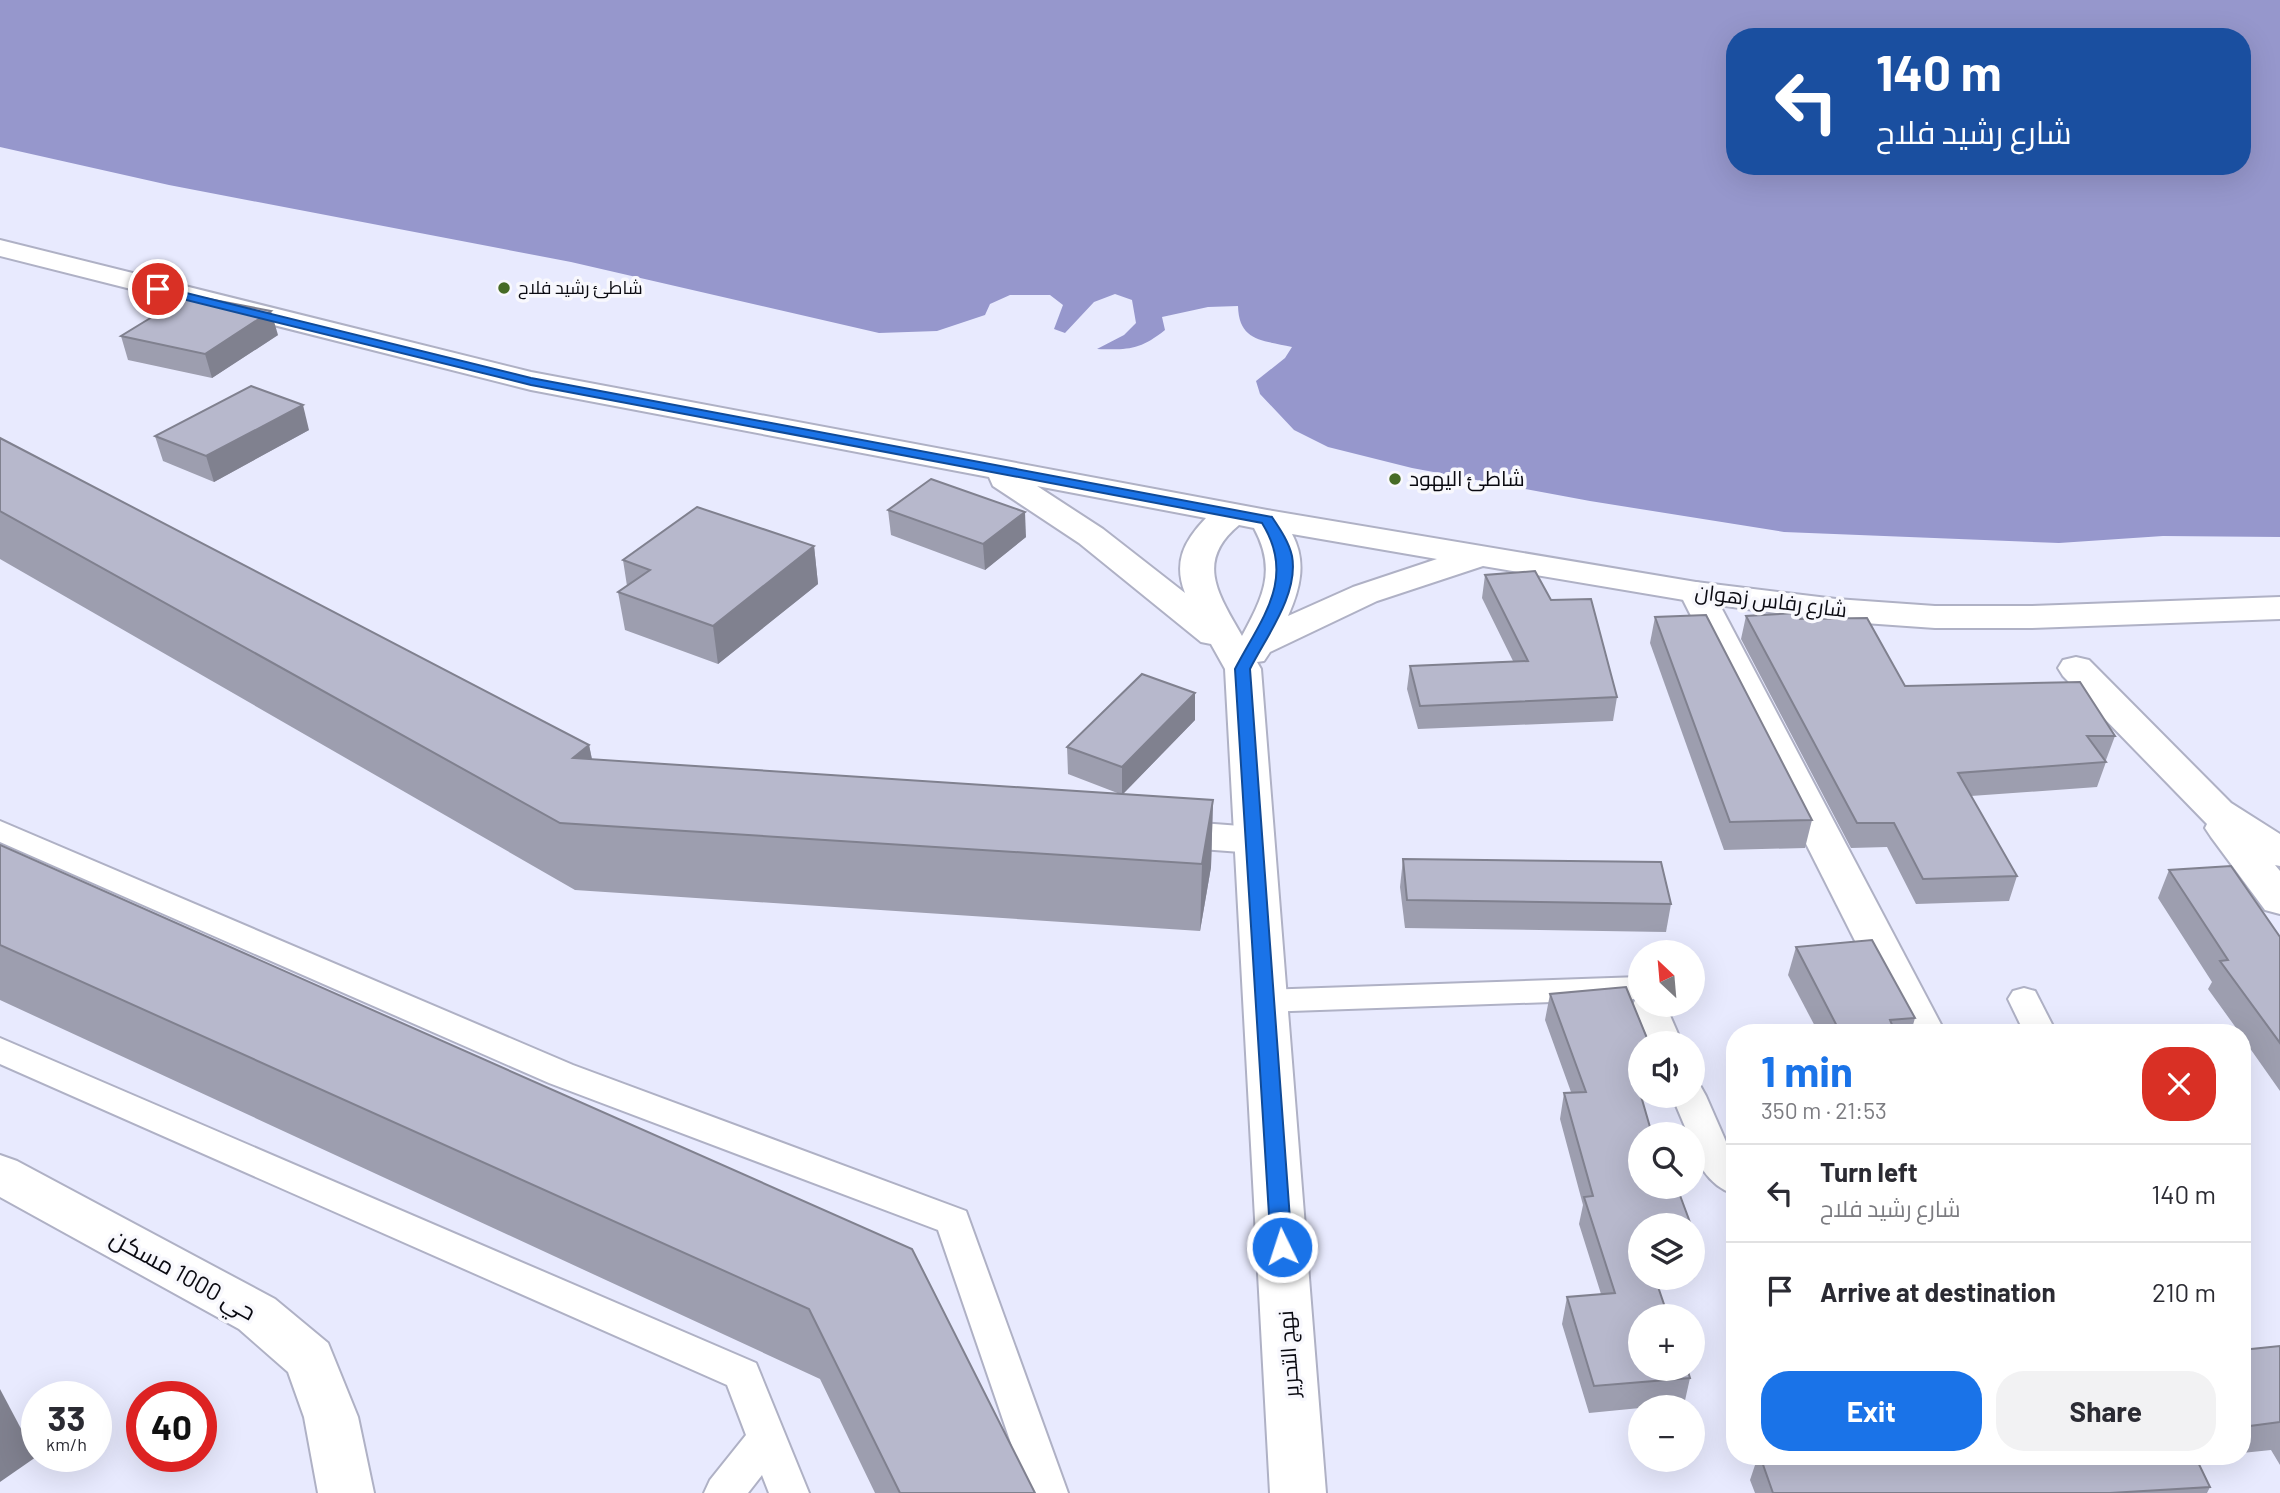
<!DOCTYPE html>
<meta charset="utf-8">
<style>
:root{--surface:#fff;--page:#f2f2f3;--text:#2b2b33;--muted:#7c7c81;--line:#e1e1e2;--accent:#1a73e8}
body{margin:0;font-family:Barlow,Cairo,sans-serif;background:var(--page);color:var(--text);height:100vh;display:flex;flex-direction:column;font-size:26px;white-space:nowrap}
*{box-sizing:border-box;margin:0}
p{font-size:23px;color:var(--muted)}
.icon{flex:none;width:38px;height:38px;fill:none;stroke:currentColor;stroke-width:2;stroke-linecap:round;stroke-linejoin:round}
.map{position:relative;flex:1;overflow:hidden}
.side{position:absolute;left:1726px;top:1024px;width:525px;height:441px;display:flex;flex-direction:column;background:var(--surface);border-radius:28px;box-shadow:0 7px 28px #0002}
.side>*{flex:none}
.guide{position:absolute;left:1726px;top:28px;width:525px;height:147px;border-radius:28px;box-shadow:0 7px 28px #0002;background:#1a4fa0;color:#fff;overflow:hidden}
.needle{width:46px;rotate:334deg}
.controls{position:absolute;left:1628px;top:940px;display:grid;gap:14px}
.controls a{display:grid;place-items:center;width:77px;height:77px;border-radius:50%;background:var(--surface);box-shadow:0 7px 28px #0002;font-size:35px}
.speed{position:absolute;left:21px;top:1381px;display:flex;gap:14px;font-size:35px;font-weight:700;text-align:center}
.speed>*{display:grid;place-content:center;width:91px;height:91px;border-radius:50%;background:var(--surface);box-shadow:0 7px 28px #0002;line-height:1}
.speed small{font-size:18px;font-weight:400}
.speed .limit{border:10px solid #d22;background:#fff;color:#111}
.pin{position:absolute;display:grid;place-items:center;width:60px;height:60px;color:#fff;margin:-30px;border:4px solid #fff;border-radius:50%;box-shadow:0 2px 7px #0007}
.me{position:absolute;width:77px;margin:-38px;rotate:356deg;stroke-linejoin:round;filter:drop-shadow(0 0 5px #0008)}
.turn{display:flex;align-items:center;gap:24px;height:147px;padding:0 35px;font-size:32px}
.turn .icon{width:91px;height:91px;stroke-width:2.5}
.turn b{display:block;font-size:49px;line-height:60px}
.round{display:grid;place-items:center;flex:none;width:74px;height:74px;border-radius:28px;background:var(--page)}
.headline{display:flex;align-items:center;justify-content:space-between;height:119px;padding:0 35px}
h1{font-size:42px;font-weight:700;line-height:52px;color:var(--accent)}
.action{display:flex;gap:14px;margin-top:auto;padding:14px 35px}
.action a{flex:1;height:80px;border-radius:28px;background:var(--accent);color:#fff;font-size:28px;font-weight:700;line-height:80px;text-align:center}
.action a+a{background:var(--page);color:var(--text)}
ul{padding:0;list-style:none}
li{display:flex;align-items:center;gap:21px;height:98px;padding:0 35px;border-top:2px solid var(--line)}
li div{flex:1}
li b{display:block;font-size:26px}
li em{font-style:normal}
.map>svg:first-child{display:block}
.water{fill:#9697cc;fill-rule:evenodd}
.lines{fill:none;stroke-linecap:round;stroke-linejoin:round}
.service-casing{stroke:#afb1c5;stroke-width:4}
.minor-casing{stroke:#afb1c5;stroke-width:4}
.tertiary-casing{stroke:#afb1c5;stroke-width:4}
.service{fill:#fff;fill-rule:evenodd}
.minor{fill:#fff;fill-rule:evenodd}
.tertiary{fill:#fff;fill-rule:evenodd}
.wall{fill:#9d9eaf}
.shaded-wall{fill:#80818f}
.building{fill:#b7b8cc;stroke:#80818f;stroke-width:2}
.route{fill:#1a73e8;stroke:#114b97;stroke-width:2}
.poi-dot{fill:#466b25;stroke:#f8f8fd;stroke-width:2.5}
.labels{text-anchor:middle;stroke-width:7;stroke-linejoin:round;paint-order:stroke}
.far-poi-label{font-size:18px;fill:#0a0a11;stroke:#f8f8fd;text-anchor:start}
.poi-label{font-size:21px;fill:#0a0a11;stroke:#f8f8fd;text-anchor:start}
.street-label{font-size:21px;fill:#0a0a11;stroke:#f8f8fd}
.near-street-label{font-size:24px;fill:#0a0a11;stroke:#f8f8fd}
</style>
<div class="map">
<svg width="2280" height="1493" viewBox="0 0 2280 1493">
<rect width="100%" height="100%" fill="#e8eafe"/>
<!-- water -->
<path class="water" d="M 0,0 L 2280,0 L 2280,537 L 2163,536 L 2059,543 L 1784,532 L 1590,501 L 1412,468 L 1328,447 L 1294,430 L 1260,394 L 1256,381 L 1285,358 L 1292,347 C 1263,340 1239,342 1238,306 L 1208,307 L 1162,317 L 1165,330 C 1140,350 1128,350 1097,349 L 1124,335 L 1136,323 L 1132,300 L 1115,294 L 1094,302 L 1065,333 L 1054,329 L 1063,305 L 1050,295 L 1010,295 L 990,304 L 985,315 L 937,331 L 879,333 L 571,262 L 169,185 L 0,147 ZM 1734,37 L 2242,37 L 2242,166 L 1734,166 Z"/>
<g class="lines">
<defs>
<g id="service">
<path d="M 0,821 L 573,1065 L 966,1211 L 1068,1493 L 1028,1493 L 938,1230 L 549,1083 L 0,842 Z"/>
<path d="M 1640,977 L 1640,1004 L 1665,1004 L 1682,1043 L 1650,1043 L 1633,1004 L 1636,999 L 1265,1012 L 1254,1009 L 1249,1001 L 1254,993 L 1265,990 Z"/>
<path d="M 2024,988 L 2035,991 L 2056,1032 L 2024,1032 L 2008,999 L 2013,991 Z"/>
<path d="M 0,1038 L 756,1363 L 809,1493 L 769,1493 L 762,1475 L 748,1493 L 704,1493 L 710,1480 L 746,1435 L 727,1385 L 0,1064 Z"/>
<path d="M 1692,1084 L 1701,1087 L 1706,1096 L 1734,1160 L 1734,1194 C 1709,1186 1692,1160 1692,1134 L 1688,1134 L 1672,1096 L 1692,1096 Z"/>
</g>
<g id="minor">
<path d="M 1696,582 L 1708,585 L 1713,592 L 1945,1032 L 1901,1032 L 1679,592 L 1684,585 Z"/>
<path d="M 2076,657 L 2089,660 L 2231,803 L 2280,834 L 2280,866 L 2275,865 L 2280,871 L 2280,914 L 2265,910 L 2211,837 L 2205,828 L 2207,824 L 2063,676 L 2058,668 L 2063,660 Z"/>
<path d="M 1161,820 L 1254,827 L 1268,831 L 1274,840 L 1268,849 L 1254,853 L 1161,846 L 1147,842 L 1141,833 L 1147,824 Z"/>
<path d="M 0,1155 L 17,1161 L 275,1299 L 328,1343 L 358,1417 L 374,1493 L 318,1493 L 304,1417 L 288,1372 L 239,1329 L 0,1197 Z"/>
</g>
<path id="tertiary" d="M 0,240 L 531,372 L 1267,510 L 1696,582 L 1836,599 L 1935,606 L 2031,606 L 2280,597 L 2280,619 L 2031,628 L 1935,628 L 1836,621 L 1696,602 L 1483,566 L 1377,601 L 1270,652 L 1264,661 L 1257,662 L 1261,669 L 1326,1493 L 1270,1493 L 1225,669 L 1211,644 L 1201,642 L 1079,543 L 993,486 L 989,477 L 531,390 L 0,256 ZM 1037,486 L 1206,518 C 1184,541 1173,562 1185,593 L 1103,529 ZM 1239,525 L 1254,528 C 1277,570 1263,597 1242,636 C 1218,594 1195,561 1239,525 ZM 1292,534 L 1437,559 L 1353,587 L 1288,616 C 1300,589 1307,562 1292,534 Z"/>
</defs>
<!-- service casing -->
<use href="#service" class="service-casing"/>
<!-- minor casing -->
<use href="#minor" class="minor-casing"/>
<!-- tertiary casing -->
<use href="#tertiary" class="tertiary-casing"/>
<!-- service -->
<use href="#service" class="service"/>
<!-- minor -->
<use href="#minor" class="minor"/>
<!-- tertiary -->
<use href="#tertiary" class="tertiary"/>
</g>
<!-- wall -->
<g class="wall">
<path d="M 278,335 L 212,378 L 128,360 L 121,336 Z"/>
<path d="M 309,430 L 214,482 L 163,461 L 155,436 Z"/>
<path d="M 0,438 L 589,745 L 592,759 L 1120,794 L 1068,774 L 1067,747 L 1195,693 L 1195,720 L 1123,794 L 1213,800 L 1211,867 L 1200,931 L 575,890 L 0,559 Z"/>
<path d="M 888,510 L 1026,537 L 985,570 L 891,535 Z"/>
<path d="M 814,546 L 818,584 L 718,664 L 625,630 L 618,592 L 627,586 L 623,560 Z"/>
<path d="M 1485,575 L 1551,600 L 1617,697 L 1613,721 L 1418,729 L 1407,689 L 1410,666 L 1513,661 L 1482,598 Z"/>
<path d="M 1746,616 L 1800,619 L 1905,686 L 2115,736 L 2106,760 L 2104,760 L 2106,762 L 2097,787 L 1971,796 L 2017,876 L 2009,901 L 1916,904 L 1887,847 L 1851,848 L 1741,639 Z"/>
<path d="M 1655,617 L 1812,820 L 1805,848 L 1724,850 L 1650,643 Z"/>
<path d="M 0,845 L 912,1249 L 1035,1493 L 875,1493 L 820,1379 L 0,1000 Z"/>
<path d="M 1403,859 L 1671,904 L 1666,932 L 1405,928 L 1400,887 Z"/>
<path d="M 2169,870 L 2280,937 L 2280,1091 L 2242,1037 L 2242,1032 L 2239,1032 L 2208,989 L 2212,982 L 2158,898 Z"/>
<path d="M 1796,947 L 1915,1018 L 1911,1032 L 1818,1032 L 1788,975 Z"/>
<path d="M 1550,994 L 1640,1043 L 1640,1087 L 1638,1087 L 1640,1278 L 1692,1278 L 1692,1228 L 1701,1252 L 1694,1279 L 1656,1282 L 1690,1378 L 1684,1405 L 1656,1407 L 1640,1407 L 1640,1408 L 1589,1413 L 1562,1324 L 1567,1297 L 1601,1294 L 1579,1224 L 1583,1205 L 1560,1119 L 1564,1093 L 1571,1092 L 1545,1020 Z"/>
<path d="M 2280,1346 L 2280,1465 L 2271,1450 L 2242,1453 L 2242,1350 Z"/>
<path d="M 1758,1456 L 2219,1456 L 2196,1459 L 2210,1487 L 2207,1493 L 1755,1493 L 1750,1480 Z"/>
</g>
<!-- shaded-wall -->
<g class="shaded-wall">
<path d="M 271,311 L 278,335 L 212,378 L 205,354 Z"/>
<path d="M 303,405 L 309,430 L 214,482 L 206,456 Z"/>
<path d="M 1025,512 L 1026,537 L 985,570 L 983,544 Z"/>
<path d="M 814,546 L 818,584 L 718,664 L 713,626 Z"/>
<path d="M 1195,693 L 1195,720 L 1122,795 L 1122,767 Z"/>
<path d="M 589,745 L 602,811 L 573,758 Z"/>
<path d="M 1213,800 L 1211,867 L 1200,931 L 1202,864 Z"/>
<path d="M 0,1389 L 36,1457 L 0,1482 Z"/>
</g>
<!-- building -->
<g class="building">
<path d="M 188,295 L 271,311 L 205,354 L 121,336 Z"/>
<path d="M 251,386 L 303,405 L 206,456 L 155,436 Z"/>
<path d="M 0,438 L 589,745 L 573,758 L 1213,800 L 1202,864 L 560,823 L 0,511 Z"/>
<path d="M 931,479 L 1025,512 L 983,544 L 888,510 Z"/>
<path d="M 697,507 L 814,546 L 713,626 L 618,592 L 650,570 L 623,560 Z"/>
<path d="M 1535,571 L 1551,600 L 1591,599 L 1617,697 L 1420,706 L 1410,666 L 1528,661 L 1485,575 Z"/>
<path d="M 1796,613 L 1800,619 L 1867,618 L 1905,686 L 2080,682 L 2115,736 L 2087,736 L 2106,762 L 1958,773 L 2017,876 L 1923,879 L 1894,823 L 1857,823 L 1746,616 Z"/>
<path d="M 1706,615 L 1812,820 L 1730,822 L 1655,617 Z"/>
<path d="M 1142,674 L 1195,693 L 1122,767 L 1067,747 Z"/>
<path d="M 0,845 L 912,1249 L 1035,1493 L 900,1493 L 809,1309 L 0,945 Z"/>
<path d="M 1403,859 L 1661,862 L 1671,904 L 1407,900 Z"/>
<path d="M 2231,866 L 2280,937 L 2280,1043 L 2220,961 L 2228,960 L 2169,870 Z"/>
<path d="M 1872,940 L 1915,1018 L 1890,1020 L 1895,1032 L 1840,1032 L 1796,947 Z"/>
<path d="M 1626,987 L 1649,1043 L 1640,1043 L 1640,1061 L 1631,1062 L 1640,1092 L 1640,1096 L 1641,1096 L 1652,1134 L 1640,1134 L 1640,1186 L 1668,1186 L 1669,1191 L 1678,1190 L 1691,1225 L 1640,1225 L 1640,1278 L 1655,1278 L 1668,1316 L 1640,1316 L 1640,1368 L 1687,1368 L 1690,1378 L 1594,1386 L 1567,1297 L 1615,1293 L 1584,1197 L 1593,1196 L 1564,1093 L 1586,1092 L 1550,994 Z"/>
<path d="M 1692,1228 L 1701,1252 L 1692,1253 Z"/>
<path d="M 2280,1346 L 2280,1422 L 2242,1427 L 2242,1350 Z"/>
<path d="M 1760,1456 L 2195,1456 L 2210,1487 L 2110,1493 L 1773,1493 Z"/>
</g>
<!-- route -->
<path class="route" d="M 158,286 L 531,378 L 1272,517 C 1280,529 1289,542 1292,556 C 1299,594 1266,637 1250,669 L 1292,1247 L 1289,1253 L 1282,1255 L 1274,1253 L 1271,1247 L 1235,669 C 1261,619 1297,579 1262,523 L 531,385 L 154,292 L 154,287 Z"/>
<!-- markers -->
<g class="poi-dot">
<circle cx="504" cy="288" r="7"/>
<circle cx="1395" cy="479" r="7"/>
</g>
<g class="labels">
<!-- far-poi labels -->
<g class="far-poi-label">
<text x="518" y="294">شاطئ رشيد فلاح</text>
</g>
<!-- poi labels -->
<g class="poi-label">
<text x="1409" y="486">شاطئ اليهود</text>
</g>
<!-- street labels -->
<g class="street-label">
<text transform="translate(1771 601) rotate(7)" y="7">شارع رفاس زهوان</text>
<text transform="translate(1289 1354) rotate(-94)" y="7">نهج التحرير</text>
</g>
<!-- near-street labels -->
<g class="near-street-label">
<text transform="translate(183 1275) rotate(29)" y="8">حي 1000 مسكن</text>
</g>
</g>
</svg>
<div class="controls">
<a><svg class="needle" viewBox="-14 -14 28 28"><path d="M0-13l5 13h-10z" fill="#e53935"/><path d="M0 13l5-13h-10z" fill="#7c7c81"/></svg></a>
<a><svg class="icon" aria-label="sound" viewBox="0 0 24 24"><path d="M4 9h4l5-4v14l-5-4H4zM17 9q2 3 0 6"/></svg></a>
<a><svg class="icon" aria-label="search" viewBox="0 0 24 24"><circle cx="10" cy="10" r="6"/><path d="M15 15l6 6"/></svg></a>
<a><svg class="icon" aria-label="layers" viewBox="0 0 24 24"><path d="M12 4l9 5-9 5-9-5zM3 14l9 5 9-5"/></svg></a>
<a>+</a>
<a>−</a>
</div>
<div class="speed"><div>33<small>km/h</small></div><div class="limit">40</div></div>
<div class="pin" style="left:158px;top:289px;background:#d93025"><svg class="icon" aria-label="arrive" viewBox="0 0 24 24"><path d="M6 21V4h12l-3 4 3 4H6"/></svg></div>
<svg class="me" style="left:1282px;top:1247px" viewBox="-20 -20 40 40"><circle r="17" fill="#1a73e8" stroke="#fff" stroke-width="3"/><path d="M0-11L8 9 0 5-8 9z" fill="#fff"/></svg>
<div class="guide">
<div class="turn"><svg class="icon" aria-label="left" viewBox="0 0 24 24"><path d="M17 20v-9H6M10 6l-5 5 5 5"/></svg><div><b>140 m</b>شارع رشيد فلاح</div></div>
</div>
<section class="side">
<div class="headline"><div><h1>1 min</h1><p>350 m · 21:53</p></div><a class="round" style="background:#d93025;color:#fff"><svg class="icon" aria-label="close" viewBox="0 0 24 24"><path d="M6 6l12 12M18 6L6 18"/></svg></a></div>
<ul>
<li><svg class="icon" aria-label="left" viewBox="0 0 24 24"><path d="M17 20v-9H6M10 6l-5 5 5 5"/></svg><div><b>Turn left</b><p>شارع رشيد فلاح</p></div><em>140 m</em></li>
<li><svg class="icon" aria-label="arrive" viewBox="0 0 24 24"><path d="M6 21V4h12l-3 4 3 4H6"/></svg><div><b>Arrive at destination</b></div><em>210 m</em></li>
</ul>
<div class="action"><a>Exit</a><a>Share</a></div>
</section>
</div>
